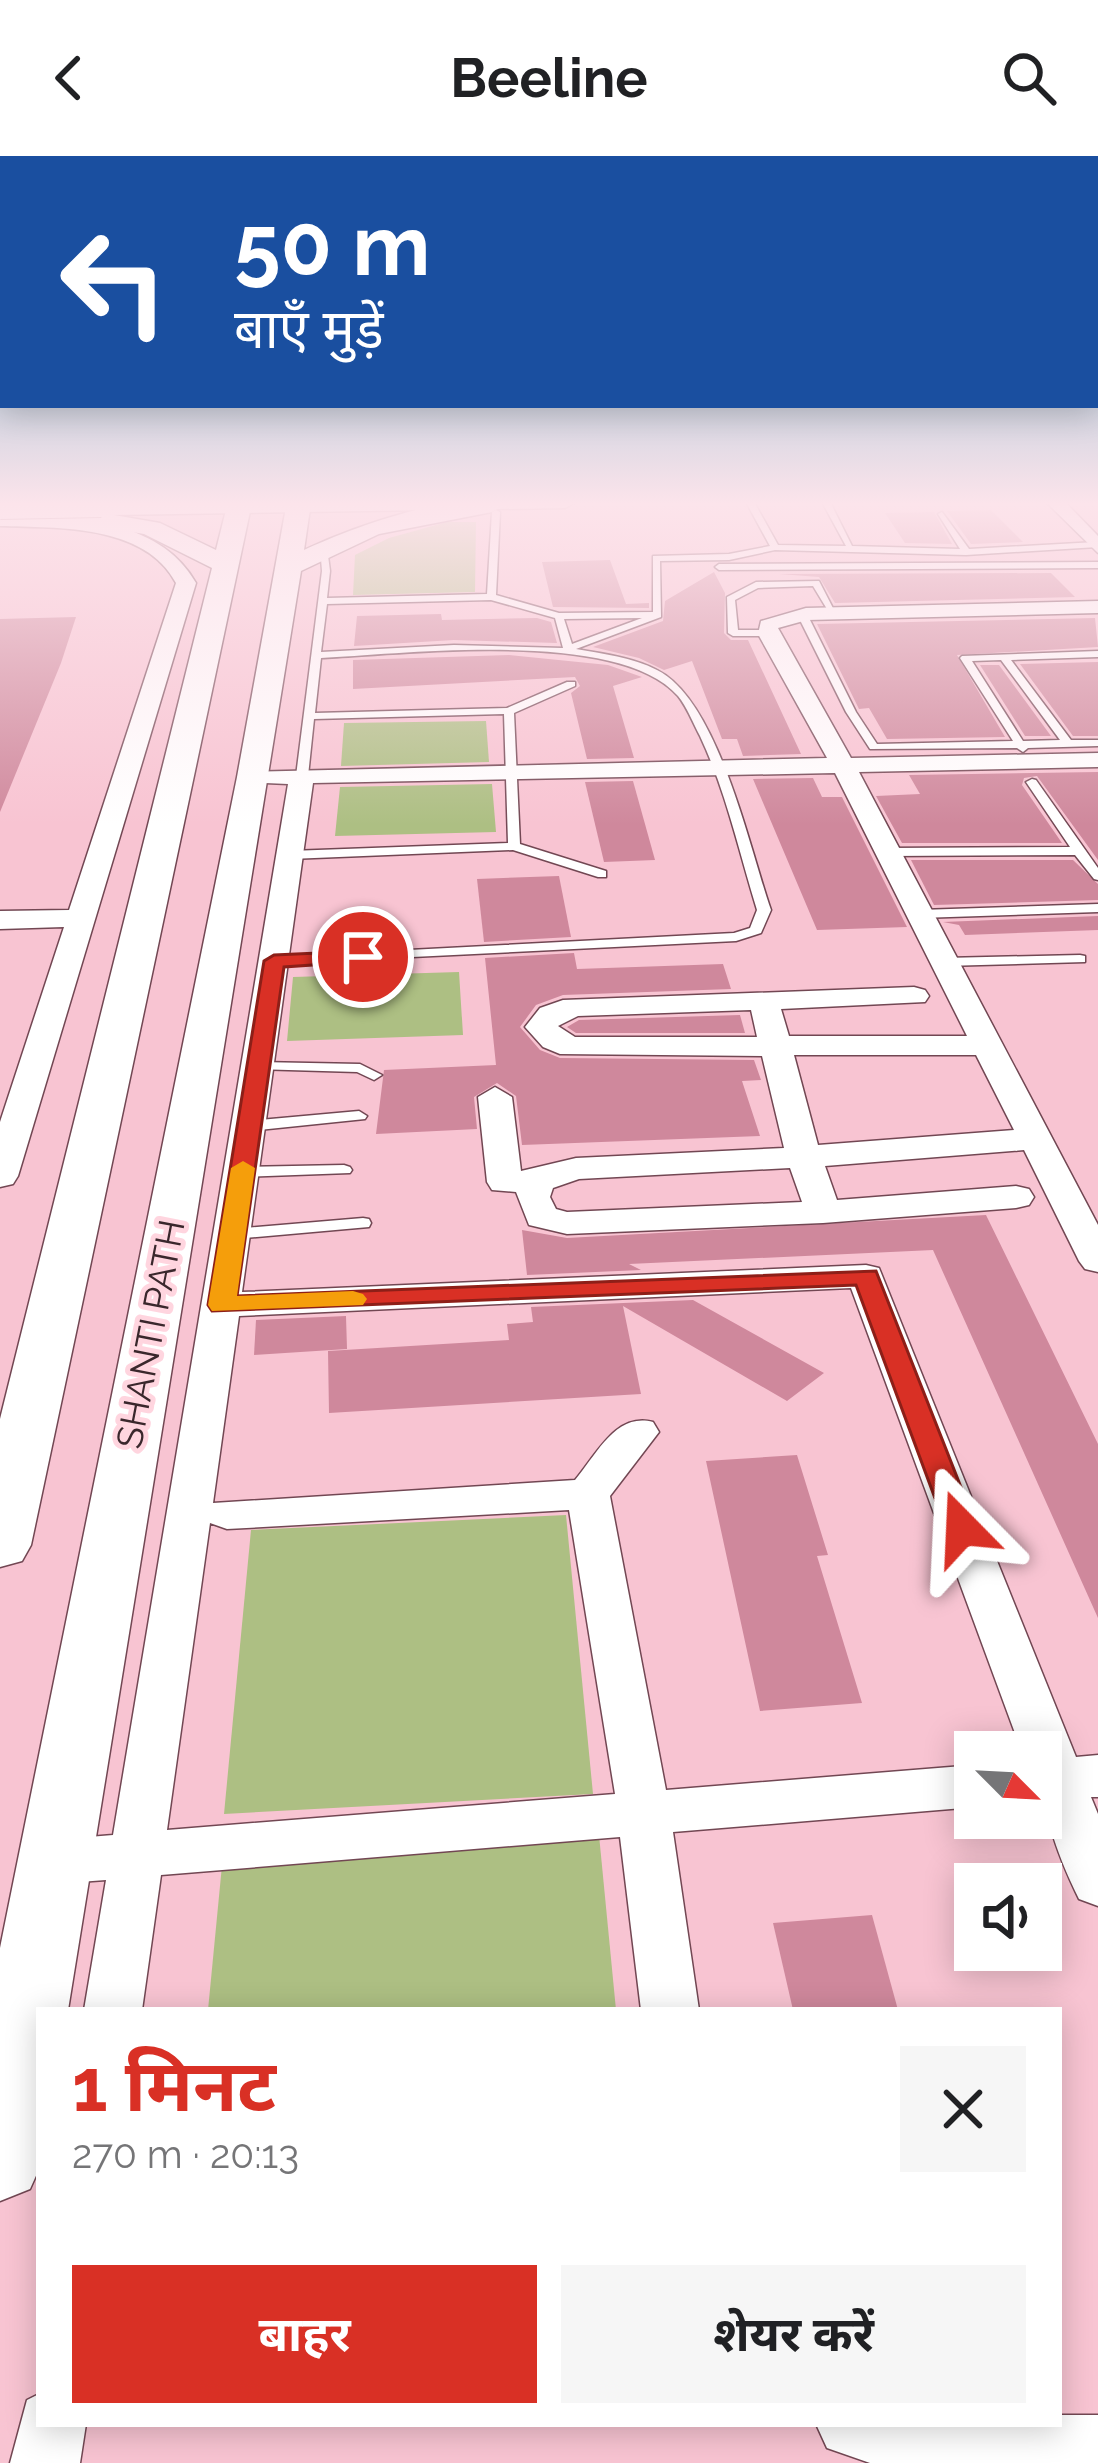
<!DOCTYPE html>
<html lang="hi">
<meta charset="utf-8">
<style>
:root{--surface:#fff;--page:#f6f6f6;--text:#202124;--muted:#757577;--accent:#d93025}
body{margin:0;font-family:Raleway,"Noto Sans Devanagari",sans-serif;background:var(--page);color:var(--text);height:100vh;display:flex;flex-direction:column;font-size:45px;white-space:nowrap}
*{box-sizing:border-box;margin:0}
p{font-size:39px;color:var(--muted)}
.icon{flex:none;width:66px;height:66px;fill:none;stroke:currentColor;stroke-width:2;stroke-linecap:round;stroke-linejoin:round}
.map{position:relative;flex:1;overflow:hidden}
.panel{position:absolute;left:36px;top:1851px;width:1026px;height:420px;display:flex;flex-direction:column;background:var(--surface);border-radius:0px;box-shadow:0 6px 30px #0003}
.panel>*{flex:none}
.banner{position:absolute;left:0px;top:0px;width:1098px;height:252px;box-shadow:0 6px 30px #0003;background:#1a4fa0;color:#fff;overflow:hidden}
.needle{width:78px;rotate:114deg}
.controls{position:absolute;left:954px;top:1575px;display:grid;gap:24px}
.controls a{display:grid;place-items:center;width:108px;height:108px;border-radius:0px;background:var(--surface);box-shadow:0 6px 30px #0003;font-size:60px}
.pin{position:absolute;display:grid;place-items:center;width:102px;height:102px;color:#fff;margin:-51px;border:6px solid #fff;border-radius:50%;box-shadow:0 3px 12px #0007}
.me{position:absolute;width:132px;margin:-66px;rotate:339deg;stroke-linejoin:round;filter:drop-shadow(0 0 9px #0008)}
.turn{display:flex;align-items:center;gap:42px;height:252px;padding:0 36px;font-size:54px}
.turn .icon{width:156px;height:156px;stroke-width:2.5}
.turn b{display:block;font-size:84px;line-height:102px}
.round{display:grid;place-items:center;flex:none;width:126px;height:126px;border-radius:0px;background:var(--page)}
.overview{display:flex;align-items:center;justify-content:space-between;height:204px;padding:0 36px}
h1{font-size:72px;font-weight:700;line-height:90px;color:var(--accent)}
.cta{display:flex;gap:24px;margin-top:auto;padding:24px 36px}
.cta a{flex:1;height:138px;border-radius:0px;background:var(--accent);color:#fff;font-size:48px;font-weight:700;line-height:138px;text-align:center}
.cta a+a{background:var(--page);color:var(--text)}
header{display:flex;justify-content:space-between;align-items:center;height:156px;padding:0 36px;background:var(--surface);font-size:54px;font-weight:700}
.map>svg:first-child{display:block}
.green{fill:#adbf83}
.building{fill:#cf889c}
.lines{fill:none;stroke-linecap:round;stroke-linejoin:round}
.service-casing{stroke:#724753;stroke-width:3}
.minor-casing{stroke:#724753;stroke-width:3}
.tertiary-casing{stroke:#724753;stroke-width:3}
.secondary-casing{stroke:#724753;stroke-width:3}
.service{fill:#fff;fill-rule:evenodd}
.minor{fill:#fff;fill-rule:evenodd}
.tertiary{fill:#fff;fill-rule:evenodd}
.secondary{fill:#fff;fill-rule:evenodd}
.primary-bridge-casing{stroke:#724753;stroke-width:32;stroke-linecap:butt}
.primary-bridge{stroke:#fff;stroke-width:30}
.route{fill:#d93025;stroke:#8d1f18;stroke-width:3}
.slow{fill:#f59e0b}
.labels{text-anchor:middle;stroke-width:10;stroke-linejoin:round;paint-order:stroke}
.street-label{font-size:36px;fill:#3a272c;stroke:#ffd5df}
</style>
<header><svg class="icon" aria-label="back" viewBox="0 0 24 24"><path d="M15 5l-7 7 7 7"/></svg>Beeline<svg class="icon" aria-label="search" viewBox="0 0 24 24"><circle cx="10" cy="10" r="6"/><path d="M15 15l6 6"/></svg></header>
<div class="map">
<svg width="1098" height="2307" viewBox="0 0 1098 2307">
<rect width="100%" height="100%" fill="#f8c4d2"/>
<!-- green -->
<g class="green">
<path d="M 447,366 L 476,366 L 475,436 L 353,439 L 355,399 L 389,382 Z"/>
<path d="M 486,565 L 489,606 L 341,610 L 344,567 Z"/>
<path d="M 492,628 L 496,676 L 335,680 L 340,631 Z"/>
<path d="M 459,816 L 463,879 L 287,885 L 293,821 Z"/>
<path d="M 566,1359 L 593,1638 L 224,1658 L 251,1374 Z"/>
<path d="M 599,1679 L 616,1854 L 208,1854 L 223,1699 Z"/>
</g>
<!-- building -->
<g class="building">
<path d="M 991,354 L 1023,386 L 971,388 L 947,355 Z"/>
<path d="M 934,356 L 952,388 L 905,387 L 885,357 Z"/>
<path d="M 610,404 L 626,448 L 649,447 L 649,452 L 553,451 L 542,406 Z"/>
<path d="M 714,416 L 725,437 L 724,477 L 731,484 L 748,484 L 801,598 L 743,600 L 737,583 L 722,583 L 692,505 L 664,514 L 639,502 L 593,491 L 663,465 L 665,445 Z"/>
<path d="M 1051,417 L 1075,441 L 835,447 L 819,421 L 779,418 Z"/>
<path d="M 441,458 L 442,464 L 537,462 L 551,466 L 557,487 L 454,484 L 354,490 L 357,460 Z"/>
<path d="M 76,461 L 61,507 L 0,656 L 0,463 Z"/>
<path d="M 1095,462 L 1098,491 L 957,499 L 1005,581 L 887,583 L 869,552 L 859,553 L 817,468 Z"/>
<path d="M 509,499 L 608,509 L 642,521 L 613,530 L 634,602 L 587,603 L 571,537 L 580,530 L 575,521 L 353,533 L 353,504 Z"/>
<path d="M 1098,506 L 1098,580 L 1073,580 L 1020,508 Z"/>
<path d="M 980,509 L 999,509 L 1051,580 L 1025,580 Z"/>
<path d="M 1098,616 L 1098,704 L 1037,620 L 1024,622 L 1022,629 L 1062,687 L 902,687 L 876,640 L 920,638 L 909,619 Z"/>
<path d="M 813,622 L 822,641 L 842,641 L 907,771 L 817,774 L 753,623 Z"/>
<path d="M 633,625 L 655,704 L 604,706 L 585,626 Z"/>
<path d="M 911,704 L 1073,704 L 1098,728 L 1098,744 L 934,749 Z"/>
<path d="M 559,720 L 571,781 L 484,786 L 477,723 Z"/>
<path d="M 1098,760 L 1098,774 L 965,779 L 959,769 L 943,766 Z"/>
<path d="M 574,797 L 577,813 L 723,808 L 731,833 L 563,839 L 536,849 L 520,871 L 540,894 L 560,902 L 754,904 L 761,924 L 742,925 L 760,980 L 522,989 L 516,940 L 497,927 L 474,941 L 477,973 L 376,978 L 384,914 L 496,909 L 485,802 Z"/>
<path d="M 740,859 L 745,877 L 576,877 L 567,871 L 579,864 Z"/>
<path d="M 986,1059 L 1098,1288 L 1098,1462 L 933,1094 L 629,1108 L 641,1114 L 527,1119 L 522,1074 L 567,1082 Z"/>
<path d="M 693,1144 L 824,1217 L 787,1245 L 623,1150 L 641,1238 L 329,1257 L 328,1195 L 509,1184 L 507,1168 L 533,1166 L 531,1151 Z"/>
<path d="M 346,1160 L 347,1193 L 254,1199 L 256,1164 Z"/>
<path d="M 797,1299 L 828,1399 L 817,1400 L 862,1547 L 760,1555 L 706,1305 Z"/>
<path d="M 872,1759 L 898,1854 L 793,1854 L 773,1767 Z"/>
</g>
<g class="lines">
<defs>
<g id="service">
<path d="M 746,346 L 754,346 L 778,389 L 846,390 L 822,346 L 830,346 L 852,390 L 960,393 L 938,358 L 942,356 L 969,393 L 1096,386 L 1098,391 L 966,399 L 775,394 L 729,404 L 660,405 L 661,461 L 576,493 C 603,498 632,501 657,514 C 718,544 749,691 771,754 L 761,777 L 736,785 L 269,808 L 269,802 L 274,801 L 734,777 L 750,772 L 757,754 C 739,696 726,635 700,580 C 693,567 687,551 678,540 C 619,472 405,498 321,502 L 315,557 L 507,552 L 567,526 L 575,526 L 575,530 L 514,557 L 520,688 L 606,715 L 606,721 L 598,721 L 513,694 L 290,703 L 284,699 L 290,695 L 508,687 L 504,558 L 314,563 L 308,620 L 302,623 L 296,620 L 322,415 L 320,390 L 327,392 L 330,415 L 327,442 L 487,438 L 492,356 L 496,354 L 500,356 L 496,439 L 559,457 L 653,456 L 653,400 L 729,398 L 770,390 ZM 491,444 L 555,462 L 563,492 L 454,489 L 321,496 L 327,448 ZM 642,462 L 572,488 L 564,463 Z"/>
<path d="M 1098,406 L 1098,412 L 719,414 L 715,411 L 719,408 Z"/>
<path d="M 819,425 L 836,458 L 830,458 L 813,430 L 758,432 L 735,444 L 738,474 L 768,474 L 773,477 L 768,480 L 733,480 L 728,477 L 727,441 L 756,426 Z"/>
<path d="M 802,455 L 807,458 L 856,556 L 877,588 L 1013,585 L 960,502 L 962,500 L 1098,495 L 1098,501 L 1011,504 L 1071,584 L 1098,584 L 1098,590 L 1028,592 L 1023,596 L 1017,592 L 870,593 L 846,556 L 797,458 ZM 1001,504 L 1060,584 L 1023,585 L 972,505 Z"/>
<path d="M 1032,623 L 1036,624 L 1098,712 L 1098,724 L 1094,723 L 1075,699 L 888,700 L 882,696 L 888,692 L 1070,691 L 1026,626 Z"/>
<path d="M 1098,748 L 1098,756 L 920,762 L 913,758 L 920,754 Z"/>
<path d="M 1080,799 L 1085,800 L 1085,806 L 944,810 L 937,806 L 944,802 Z"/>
<path d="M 259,906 L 360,908 L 382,919 L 374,924 L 357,916 L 254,913 L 254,907 Z"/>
<path d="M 359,955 L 367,960 L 365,963 L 249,975 L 241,970 L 249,965 Z"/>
<path d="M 344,1009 L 350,1011 L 352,1014 L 350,1017 L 242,1021 L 234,1016 L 242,1011 Z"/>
<path d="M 363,1062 L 369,1063 L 371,1067 L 369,1071 L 233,1083 L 224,1078 L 233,1073 Z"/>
</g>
<g id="minor">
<path d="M 1046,346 L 1065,346 L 1098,380 L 1098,397 Z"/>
<path d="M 0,360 C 69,361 158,360 196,427 L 18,1020 L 13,1028 L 0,1031 L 0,966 L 64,771 L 0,773 L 0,755 L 69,754 L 176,427 C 145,368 58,372 0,370 Z"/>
<path d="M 1098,445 L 1098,457 L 807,464 L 778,472 L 851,602 L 1098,597 L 1098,611 L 859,616 L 1098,1069 L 1098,1116 L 1085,1113 L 1079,1105 L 1024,994 L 825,1010 L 837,1044 L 1016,1030 L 1029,1033 L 1034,1041 L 1029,1049 L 1016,1052 L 823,1067 L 567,1078 L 529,1069 L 516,1036 L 492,1034 L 487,1026 L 478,941 L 495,931 L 512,941 L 521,1015 L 576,1002 L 784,992 L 762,900 L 560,898 L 543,891 L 525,871 L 540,852 L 563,844 L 914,831 L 925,834 L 929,840 L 925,846 L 781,853 L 789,880 L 967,880 L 835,617 L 313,627 L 242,1136 L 866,1109 L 879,1112 L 1076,1601 L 1098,1599 L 1098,1641 L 1091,1641 L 1098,1658 L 1098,1750 L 1079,1743 C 1054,1692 1041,1652 1041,1596 L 1022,1596 L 851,1132 L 239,1160 L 213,1347 L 575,1324 C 597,1298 616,1256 653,1266 L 659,1276 L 610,1340 L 666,1634 L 975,1609 L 975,1651 L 673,1676 L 699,1854 L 641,1854 L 620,1681 L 161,1719 L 142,1854 L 84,1854 L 106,1724 L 52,1728 L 33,1722 L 25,1706 L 33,1690 L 52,1684 L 113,1679 L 288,628 L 245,626 L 242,621 L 245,616 L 827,602 L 758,478 L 761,465 L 806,452 ZM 751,854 L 757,881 L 575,881 L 558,870 L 578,860 ZM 794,899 L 976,899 L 1014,974 L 818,989 ZM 790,1012 L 802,1046 L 567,1056 L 556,1053 L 550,1041 L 553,1032 L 579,1023 ZM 569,1354 L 615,1638 L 167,1674 L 210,1367 L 227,1373 Z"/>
<path d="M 39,2238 L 39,2268 L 86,2268 L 80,2307 L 10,2307 L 27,2244 Z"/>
<path d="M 1059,2259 L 1098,2259 L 1098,2307 L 870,2307 L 827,2292 L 816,2268 L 1059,2268 Z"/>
</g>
<path id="tertiary" d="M 576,346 L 565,352 L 48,360 L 37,354 L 48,348 Z"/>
<g id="secondary">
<path d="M 228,346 L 252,346 L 31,1389 L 22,1405 L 0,1411 L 0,1263 L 212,412 L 144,378 L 45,361 L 33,354 L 45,347 L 160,367 L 216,394 Z"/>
<path d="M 287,346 L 311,346 L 304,394 C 349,373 458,332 504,349 L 492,356 L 379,378 L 301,415 L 68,1854 L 39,1854 L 39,2013 L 30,2033 L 0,2045 L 0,1792 L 237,621 Z"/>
</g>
</defs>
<!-- service casing -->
<use href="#service" class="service-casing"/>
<!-- minor casing -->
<use href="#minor" class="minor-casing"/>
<!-- tertiary casing -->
<use href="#tertiary" class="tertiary-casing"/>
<!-- secondary casing -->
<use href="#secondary" class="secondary-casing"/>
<!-- service -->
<use href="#service" class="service"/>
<!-- minor -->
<use href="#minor" class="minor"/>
<!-- tertiary -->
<use href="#tertiary" class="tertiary"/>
<!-- secondary -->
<use href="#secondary" class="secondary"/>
<defs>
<path id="primary-bridge" d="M 0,348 L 101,346"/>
</defs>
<!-- primary-bridge casing -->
<use href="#primary-bridge" class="primary-bridge-casing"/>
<!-- primary-bridge -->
<use href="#primary-bridge" class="primary-bridge"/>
</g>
<!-- sky -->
<linearGradient id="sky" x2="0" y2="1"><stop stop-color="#6aafc9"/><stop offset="0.52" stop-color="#fce4eb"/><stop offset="1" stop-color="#fce4eb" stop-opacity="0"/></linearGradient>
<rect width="1098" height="669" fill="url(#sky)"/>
<!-- route -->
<path class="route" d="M 363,795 L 370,796 L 370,805 L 284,811 L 237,1140 L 876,1115 L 977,1372 L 973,1380 L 950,1380 L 946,1372 L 856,1129 L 212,1155 L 208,1149 L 264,805 L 274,799 Z"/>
<!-- slow -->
<path class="slow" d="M 243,1005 L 255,1012 L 237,1140 L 353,1135 L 363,1138 L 367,1143 L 363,1149 L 212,1155 L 208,1149 L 231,1012 Z"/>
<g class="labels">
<!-- street labels -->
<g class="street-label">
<text transform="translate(150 1178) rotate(-79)" y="13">SHANTI PATH</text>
</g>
</g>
</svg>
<div class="controls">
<a><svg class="needle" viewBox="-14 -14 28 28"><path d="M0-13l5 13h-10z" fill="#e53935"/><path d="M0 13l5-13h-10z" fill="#757577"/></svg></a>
<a><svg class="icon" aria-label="sound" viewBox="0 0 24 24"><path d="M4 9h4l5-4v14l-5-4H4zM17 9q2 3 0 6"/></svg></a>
</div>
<div class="pin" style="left:363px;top:801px;background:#d93025"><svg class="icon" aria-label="arrive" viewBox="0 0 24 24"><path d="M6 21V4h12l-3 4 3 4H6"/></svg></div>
<svg class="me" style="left:962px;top:1372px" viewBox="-20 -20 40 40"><path d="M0-17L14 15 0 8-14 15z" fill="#d93025" stroke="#fff" stroke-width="4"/></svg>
<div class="banner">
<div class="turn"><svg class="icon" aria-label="left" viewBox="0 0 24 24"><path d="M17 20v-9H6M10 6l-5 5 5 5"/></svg><div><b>50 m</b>बाएँ मुड़ें</div></div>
</div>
<section class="panel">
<div class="overview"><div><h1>1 मिनट</h1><p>270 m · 20:13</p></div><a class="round"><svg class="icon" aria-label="close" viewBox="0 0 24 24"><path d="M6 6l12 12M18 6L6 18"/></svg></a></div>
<div class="cta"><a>बाहर</a><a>शेयर करें</a></div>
</section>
</div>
